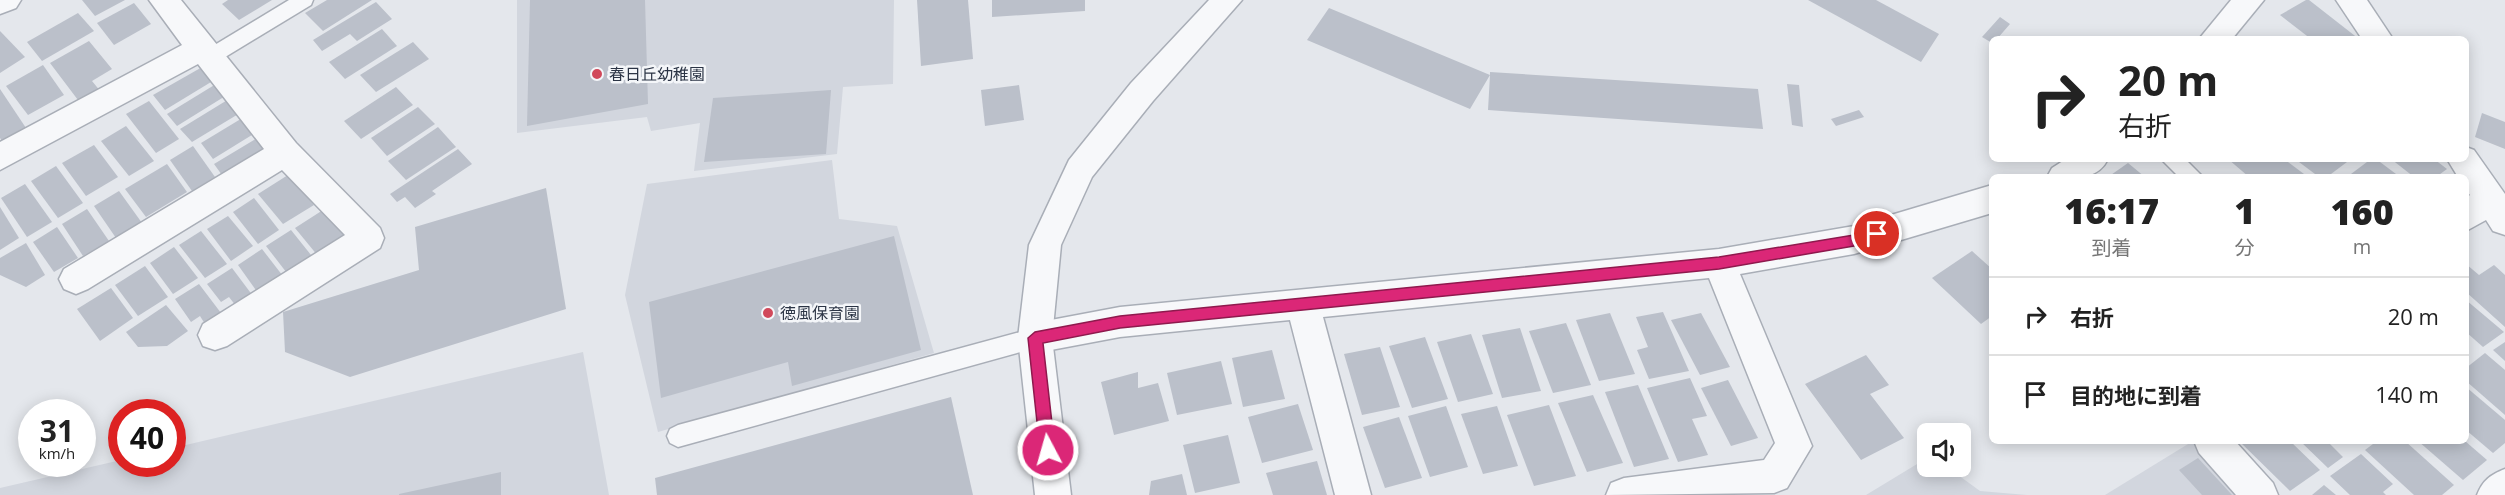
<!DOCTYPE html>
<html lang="ja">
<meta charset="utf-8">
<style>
:root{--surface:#fff;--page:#f6f6f6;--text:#222;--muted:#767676;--line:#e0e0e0}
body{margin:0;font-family:"Open Sans","Noto Sans JP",sans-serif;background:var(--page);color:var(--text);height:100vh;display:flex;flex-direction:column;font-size:22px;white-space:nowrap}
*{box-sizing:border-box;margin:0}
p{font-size:20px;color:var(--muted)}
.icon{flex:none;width:33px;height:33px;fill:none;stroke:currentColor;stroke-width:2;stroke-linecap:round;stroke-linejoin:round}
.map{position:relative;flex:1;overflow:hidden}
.drawer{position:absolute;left:1989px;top:174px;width:480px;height:270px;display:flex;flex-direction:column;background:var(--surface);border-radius:9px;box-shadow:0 3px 15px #0003}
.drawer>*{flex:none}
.hud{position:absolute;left:1989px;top:36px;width:480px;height:126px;border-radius:9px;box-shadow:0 3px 15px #0003;background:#fff;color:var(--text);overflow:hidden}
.fabs{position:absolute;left:1917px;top:423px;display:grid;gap:12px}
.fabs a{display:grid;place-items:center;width:54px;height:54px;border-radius:9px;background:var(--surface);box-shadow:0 3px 15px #0003;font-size:30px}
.speed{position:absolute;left:18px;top:399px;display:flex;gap:12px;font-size:30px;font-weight:700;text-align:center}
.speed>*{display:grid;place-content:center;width:78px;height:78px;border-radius:50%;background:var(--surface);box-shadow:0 3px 15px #0003;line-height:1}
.speed small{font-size:15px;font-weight:400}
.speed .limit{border:9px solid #d22;background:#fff;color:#111}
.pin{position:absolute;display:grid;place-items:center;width:51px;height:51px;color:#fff;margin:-26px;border:3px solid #fff;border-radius:50%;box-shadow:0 2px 6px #0007}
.me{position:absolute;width:66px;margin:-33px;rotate:354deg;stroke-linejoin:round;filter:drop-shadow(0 0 4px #0008)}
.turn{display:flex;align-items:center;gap:21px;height:126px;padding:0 30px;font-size:27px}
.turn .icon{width:78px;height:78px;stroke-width:2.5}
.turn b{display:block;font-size:42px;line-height:51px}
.eta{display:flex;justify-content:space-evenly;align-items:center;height:102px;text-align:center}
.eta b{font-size:36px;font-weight:800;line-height:42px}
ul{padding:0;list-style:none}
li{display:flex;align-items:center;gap:18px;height:78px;padding:0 30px;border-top:2px solid var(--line)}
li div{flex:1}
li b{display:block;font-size:22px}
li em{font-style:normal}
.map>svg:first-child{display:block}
.built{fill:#d2d6de}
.building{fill:#bbc0ca}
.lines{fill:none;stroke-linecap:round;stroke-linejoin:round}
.service-casing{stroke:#a9aeb7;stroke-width:3}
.minor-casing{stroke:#a9aeb7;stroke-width:3}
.tertiary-casing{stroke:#a9aeb7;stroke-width:3}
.service{fill:#f7f8fa;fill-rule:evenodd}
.minor{fill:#f7f8fa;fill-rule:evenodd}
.tertiary{fill:#f7f8fa;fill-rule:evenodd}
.route{fill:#db2777;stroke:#8e194d;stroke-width:1.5}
.poi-dot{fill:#d1495b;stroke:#f4f6f9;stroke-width:2}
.labels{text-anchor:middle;stroke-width:5;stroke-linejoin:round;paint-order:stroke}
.poi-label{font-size:16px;fill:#2b3445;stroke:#f4f6f9;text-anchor:start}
</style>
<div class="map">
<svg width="2505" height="495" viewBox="0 0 2505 495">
<rect width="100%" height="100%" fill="#e4e7ec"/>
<!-- built -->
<g class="built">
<path d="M 517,0 L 894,0 L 893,84 L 843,87 L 837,154 L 694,171 L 700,123 L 651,131 L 647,117 L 517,133 Z"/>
<path d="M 832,160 L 839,219 L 897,226 L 934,353 L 658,432 L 625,295 L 647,184 Z"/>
<path d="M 583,352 L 609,495 L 0,495 L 0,488 L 121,460 L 122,464 L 172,464 L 173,448 Z"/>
<path d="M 2193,441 L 2196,441 L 2244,495 L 2105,495 Z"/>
<path d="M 1927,458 L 1928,466 L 1947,467 L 1980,491 L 2027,495 L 1866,495 Z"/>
</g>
<!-- building -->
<g class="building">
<path d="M 82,0 L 125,0 L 95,16 Z"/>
<path d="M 228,0 L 272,0 L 239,20 L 222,4 Z"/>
<path d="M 327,0 L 372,0 L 323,31 L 305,13 Z"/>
<path d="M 530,0 L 645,0 L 648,104 L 527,126 Z"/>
<path d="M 917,0 L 968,0 L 973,59 L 921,66 Z"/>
<path d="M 992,0 L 1085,0 L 1085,11 L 992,17 Z"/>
<path d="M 1808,0 L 1876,0 L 1939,34 L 1921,62 Z"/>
<path d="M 2306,0 L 2309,0 L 2359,39 L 2311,39 L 2280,15 Z"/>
<path d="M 376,2 L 392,19 L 357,41 L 350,34 L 322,51 L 313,40 Z"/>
<path d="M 134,3 L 151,24 L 114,45 L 97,23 Z"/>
<path d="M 1329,8 L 1490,75 L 1490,72 L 1758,89 L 1763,129 L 1488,110 L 1490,75 L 1470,109 L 1307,40 Z"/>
<path d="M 78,13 L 94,31 L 42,61 L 27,42 Z"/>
<path d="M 2000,17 L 2010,24 L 1997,39 L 1992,39 L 1992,43 L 1982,37 Z"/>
<path d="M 382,29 L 397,46 L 345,79 L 329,62 Z"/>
<path d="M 0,31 L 25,57 L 0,73 Z"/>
<path d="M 89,41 L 112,69 L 92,81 L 101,92 L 81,104 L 50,63 Z"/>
<path d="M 413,42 L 429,59 L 376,92 L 360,75 Z"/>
<path d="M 43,65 L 64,95 L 28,115 L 6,86 Z"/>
<path d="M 204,66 L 216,79 L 165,110 L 153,95 Z"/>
<path d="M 216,84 L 227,95 L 177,126 L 167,114 Z"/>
<path d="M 1787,84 L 1799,85 L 1803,127 L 1792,125 Z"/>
<path d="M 1019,85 L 1024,120 L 985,126 L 981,90 Z"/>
<path d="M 396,87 L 413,105 L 361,139 L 344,121 Z"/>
<path d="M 0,89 L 26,128 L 2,141 L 0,138 Z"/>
<path d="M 831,90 L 826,154 L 704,162 L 713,98 Z"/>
<path d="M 229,99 L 240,113 L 192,142 L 180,129 Z"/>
<path d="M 149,101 L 179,139 L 156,153 L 126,114 Z"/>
<path d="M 418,107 L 435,124 L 387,156 L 371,138 Z"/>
<path d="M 1859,110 L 1864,117 L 1836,126 L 1831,119 Z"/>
<path d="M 2482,113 L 2505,122 L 2505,149 L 2475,137 Z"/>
<path d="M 244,117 L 257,132 L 213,159 L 201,143 Z"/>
<path d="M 126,126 L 154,161 L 129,176 L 101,141 Z"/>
<path d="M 438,127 L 456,147 L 406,180 L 388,161 Z"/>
<path d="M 259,137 L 267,146 L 254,154 L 260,162 L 227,182 L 214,164 Z"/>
<path d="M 94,145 L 118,177 L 86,196 L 62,163 Z"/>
<path d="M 193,146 L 215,177 L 192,191 L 170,160 Z"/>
<path d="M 458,149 L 472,164 L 432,191 L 436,194 L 415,208 L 405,197 L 397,202 L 390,194 Z"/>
<path d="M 2228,159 L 2284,159 L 2308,177 L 2249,177 Z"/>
<path d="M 2295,159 L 2351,159 L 2327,177 L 2319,177 Z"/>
<path d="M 2371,159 L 2376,159 L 2400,177 L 2347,177 Z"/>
<path d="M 2391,159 L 2434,159 L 2447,169 L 2436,177 L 2414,177 Z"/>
<path d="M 2128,163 L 2145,177 L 2108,177 Z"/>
<path d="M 167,164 L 187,192 L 146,217 L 125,189 Z"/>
<path d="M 56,166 L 83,203 L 58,218 L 31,181 Z"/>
<path d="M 288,175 L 314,205 L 283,224 L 258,194 Z"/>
<path d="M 25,184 L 52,222 L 27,237 L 1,198 Z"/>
<path d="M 546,188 L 566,309 L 350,377 L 285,352 L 283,312 L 419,270 L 415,227 Z"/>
<path d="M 119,191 L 142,223 L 116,238 L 94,206 Z"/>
<path d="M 254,198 L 279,230 L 258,244 L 233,212 Z"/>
<path d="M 0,207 L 19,238 L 0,250 Z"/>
<path d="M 87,209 L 109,241 L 83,256 L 62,224 Z"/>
<path d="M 323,210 L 346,237 L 318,256 L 295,228 Z"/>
<path d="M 228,216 L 253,246 L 231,261 L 207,229 Z"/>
<path d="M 57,227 L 78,258 L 54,272 L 33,242 Z"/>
<path d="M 291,230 L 315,260 L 290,277 L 266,246 Z"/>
<path d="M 201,231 L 227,264 L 205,278 L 179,245 Z"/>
<path d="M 894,236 L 921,350 L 792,386 L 788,362 L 661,398 L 649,302 Z"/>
<path d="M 26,243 L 45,275 L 26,287 L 0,275 L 0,258 Z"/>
<path d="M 174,247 L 198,278 L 173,294 L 150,263 Z"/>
<path d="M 262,249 L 286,280 L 260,296 L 238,265 Z"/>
<path d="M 1972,251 L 1992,269 L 1992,316 L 1981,324 L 1932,278 Z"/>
<path d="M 2466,264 L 2479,275 L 2494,265 L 2505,275 L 2505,327 L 2466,292 Z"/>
<path d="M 145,266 L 168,297 L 138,316 L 115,285 Z"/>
<path d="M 232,268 L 253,296 L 236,306 L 229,297 L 221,302 L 207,284 Z"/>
<path d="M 199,284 L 221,313 L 205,324 L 200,316 L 191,322 L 175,299 Z"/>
<path d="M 111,288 L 133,318 L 100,341 L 77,309 Z"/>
<path d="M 2466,300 L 2504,332 L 2483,347 L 2466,332 Z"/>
<path d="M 166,305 L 188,331 L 167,346 L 138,347 L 126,332 Z"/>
<path d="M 1663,312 L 1689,371 L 1649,379 L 1637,350 L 1648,347 L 1636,317 Z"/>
<path d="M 1610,313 L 1635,374 L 1599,381 L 1576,320 Z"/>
<path d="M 1701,313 L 1730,367 L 1700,375 L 1671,320 Z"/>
<path d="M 1566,323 L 1591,385 L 1553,393 L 1529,331 Z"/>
<path d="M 1520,328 L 1541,391 L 1502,398 L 1482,335 Z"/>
<path d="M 1471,334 L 1493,394 L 1458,402 L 1437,342 Z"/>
<path d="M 1425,337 L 1448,399 L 1412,408 L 1389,346 Z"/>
<path d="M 2505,342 L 2505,361 L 2493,350 Z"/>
<path d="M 1380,347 L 1400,407 L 1362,415 L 1344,354 Z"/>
<path d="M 1272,350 L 1285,399 L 1243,407 L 1232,358 Z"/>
<path d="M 2485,353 L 2505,370 L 2505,415 L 2466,381 L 2466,368 Z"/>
<path d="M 1866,355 L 1889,385 L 1870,394 L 1904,438 L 1861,460 L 1805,384 Z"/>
<path d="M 1221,361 L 1232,404 L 1177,415 L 1167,373 Z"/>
<path d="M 1138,372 L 1138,388 L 1158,383 L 1169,421 L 1114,435 L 1101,382 Z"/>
<path d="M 1690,378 L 1707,416 L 1692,419 L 1708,455 L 1678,462 L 1647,388 Z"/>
<path d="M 1728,380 L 1758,438 L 1731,446 L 1701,388 Z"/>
<path d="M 1638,385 L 1669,459 L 1634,467 L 1605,392 Z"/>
<path d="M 2466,387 L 2505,420 L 2505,443 L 2493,453 L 2466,430 Z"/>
<path d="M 1593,395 L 1623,463 L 1587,472 L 1558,403 Z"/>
<path d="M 951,397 L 973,495 L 657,495 L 655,478 Z"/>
<path d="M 1298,404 L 1313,450 L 1262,463 L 1248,417 Z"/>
<path d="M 1549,405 L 1576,476 L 1534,486 L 1507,415 Z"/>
<path d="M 1446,406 L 1468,467 L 1430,477 L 1408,416 Z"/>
<path d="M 1497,406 L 1518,466 L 1483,474 L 1461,414 Z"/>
<path d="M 1399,417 L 1422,478 L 1385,488 L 1363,427 Z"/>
<path d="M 1228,435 L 1240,483 L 1195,493 L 1183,445 Z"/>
<path d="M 2239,441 L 2290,441 L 2320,470 L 2290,491 Z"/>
<path d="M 2300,441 L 2331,441 L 2329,443 L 2343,457 L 2328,468 Z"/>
<path d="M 2377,441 L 2405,441 L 2454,485 L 2442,495 L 2414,495 L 2365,450 Z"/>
<path d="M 2418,441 L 2465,441 L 2487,460 L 2463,480 Z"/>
<path d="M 2361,454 L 2393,484 L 2383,492 L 2386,495 L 2350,495 L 2330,476 Z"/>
<path d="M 2198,458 L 2232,495 L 2202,495 L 2179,470 Z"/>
<path d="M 1317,461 L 1327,495 L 1273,495 L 1266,473 Z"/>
<path d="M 501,472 L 501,495 L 399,495 L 399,494 Z"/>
<path d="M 1182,474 L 1187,495 L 1149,495 L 1151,481 Z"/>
<path d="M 2324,485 L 2336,495 L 2312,495 Z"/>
</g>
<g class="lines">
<defs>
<g id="service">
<path d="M 289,0 L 313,0 L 311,5 L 217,62 L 210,65 L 203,62 L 200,57 L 203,52 Z"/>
<path d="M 2161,159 L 2185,159 L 2203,177 L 2179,177 Z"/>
<path d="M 1035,328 L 1043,331 L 1046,338 L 1043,345 L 1035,348 L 678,447 L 670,443 L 667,436 L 670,429 L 678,425 Z"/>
</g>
<g id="minor">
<path d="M 0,0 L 21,0 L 16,8 L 0,14 Z"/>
<path d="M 149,0 L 181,0 L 296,143 L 380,228 L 384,238 L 380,248 L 227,346 L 215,350 L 203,346 L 198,335 L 203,324 L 345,235 L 282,170 L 88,289 L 76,294 L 64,289 L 59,279 L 64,269 L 264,149 L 198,64 L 0,170 L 0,142 L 182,45 Z"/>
<path d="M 2231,0 L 2264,0 L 2232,39 L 2199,39 Z"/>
<path d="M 2336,0 L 2367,0 L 2393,39 L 2362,39 Z"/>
<path d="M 2466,147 L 2474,150 L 2505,194 L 2505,235 L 2493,231 L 2486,220 L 2466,231 L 2466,198 L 2470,195 L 2466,190 L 2466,177 L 2458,177 L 2447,159 L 2466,159 Z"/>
<path d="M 2066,159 L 2108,159 C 2096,183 2070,177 2047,177 L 2052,168 Z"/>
<path d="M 1992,185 L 1992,213 L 1854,254 L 1740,274 L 1812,446 L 1787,488 L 1774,493 L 1606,495 L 1611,483 L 1624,478 L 1764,460 L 1775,443 L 1709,278 L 1323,317 L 1371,495 L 1335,495 L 1290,320 L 1120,337 L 1035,353 L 1023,349 L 1018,338 L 1023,327 L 1035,323 L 1120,307 L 1719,249 L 1854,226 Z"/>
<path d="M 2194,441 L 2235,441 L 2273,483 L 2278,495 L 2236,495 L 2199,453 Z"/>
<path d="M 2505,469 L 2505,495 L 2477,495 C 2483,480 2490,475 2505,469 Z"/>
</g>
<path id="tertiary" d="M 1209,0 L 1242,0 L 1153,101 L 1092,177 L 1061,245 L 1052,338 L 1071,495 L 1035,495 L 1018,338 L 1029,245 L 1069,160 L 1131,83 Z"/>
</defs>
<!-- service casing -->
<use href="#service" class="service-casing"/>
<!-- minor casing -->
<use href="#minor" class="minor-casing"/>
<!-- tertiary casing -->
<use href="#tertiary" class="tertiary-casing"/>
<!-- service -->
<use href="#service" class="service"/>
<!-- minor -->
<use href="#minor" class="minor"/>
<!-- tertiary -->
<use href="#tertiary" class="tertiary"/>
</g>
<!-- route -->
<path class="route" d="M 1877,228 L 1882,229 L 1882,238 L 1854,246 L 1719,269 L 1120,328 L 1043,343 L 1055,450 L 1048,457 L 1040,450 L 1028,338 L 1035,332 L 1120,316 L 1719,257 L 1854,235 Z"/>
<!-- markers -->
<g class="poi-dot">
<circle cx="597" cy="74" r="6"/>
<circle cx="768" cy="313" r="6"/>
</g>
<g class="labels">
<!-- poi labels -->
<g class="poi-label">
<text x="609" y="80">春日丘幼稚園</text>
<text x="780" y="319">徳風保育園</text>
</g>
</g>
</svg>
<div class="fabs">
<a><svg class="icon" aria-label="sound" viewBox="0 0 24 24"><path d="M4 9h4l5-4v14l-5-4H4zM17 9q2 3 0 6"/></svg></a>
</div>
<div class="speed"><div>31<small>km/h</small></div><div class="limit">40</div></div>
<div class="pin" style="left:1877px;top:234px;background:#d93025"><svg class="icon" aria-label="arrive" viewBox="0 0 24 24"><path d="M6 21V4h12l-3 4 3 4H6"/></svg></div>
<svg class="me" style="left:1048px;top:450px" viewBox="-20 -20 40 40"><circle r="17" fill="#db2777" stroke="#fff" stroke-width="3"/><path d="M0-11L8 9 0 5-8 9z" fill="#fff"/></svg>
<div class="hud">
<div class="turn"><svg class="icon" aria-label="right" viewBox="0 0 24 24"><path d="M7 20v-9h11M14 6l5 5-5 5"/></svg><div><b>20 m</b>右折</div></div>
</div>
<section class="drawer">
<div class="eta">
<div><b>16:17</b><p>到着</p></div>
<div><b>1</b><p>分</p></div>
<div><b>160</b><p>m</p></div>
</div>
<ul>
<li><svg class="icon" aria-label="right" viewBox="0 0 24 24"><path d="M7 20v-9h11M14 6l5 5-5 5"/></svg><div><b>右折</b></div><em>20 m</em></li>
<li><svg class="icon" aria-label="arrive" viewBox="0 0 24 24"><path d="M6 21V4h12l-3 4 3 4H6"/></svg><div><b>目的地に到着</b></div><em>140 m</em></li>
</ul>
</section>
</div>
